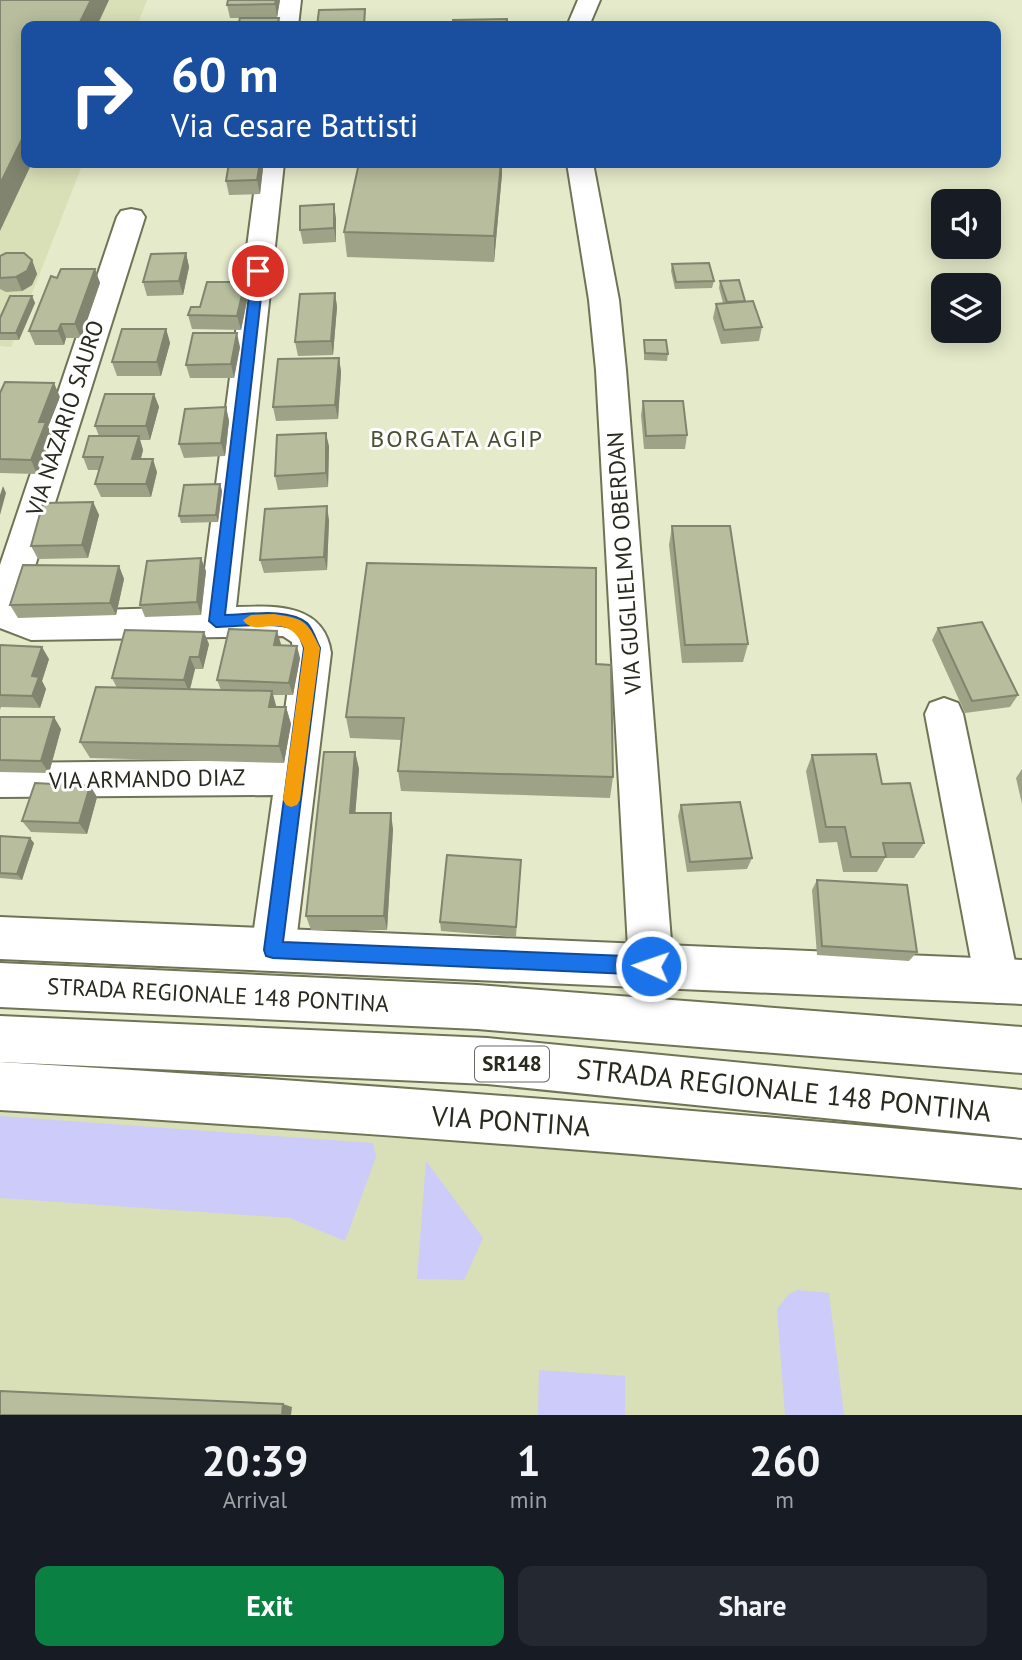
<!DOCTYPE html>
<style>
:root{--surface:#171b24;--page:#242831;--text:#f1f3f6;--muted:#9ea1a6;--accent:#0b8043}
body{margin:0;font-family:"PT Sans",sans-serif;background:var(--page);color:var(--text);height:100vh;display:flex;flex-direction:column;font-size:26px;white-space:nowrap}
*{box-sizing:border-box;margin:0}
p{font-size:23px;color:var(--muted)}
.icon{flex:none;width:38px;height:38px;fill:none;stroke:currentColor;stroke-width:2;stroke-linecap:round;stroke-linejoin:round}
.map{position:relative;height:1415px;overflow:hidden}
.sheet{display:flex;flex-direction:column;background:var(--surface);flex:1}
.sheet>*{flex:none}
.hud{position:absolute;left:21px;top:21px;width:980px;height:147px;border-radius:14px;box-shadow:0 4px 18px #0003;background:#1a4fa0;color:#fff;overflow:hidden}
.buttons{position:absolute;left:931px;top:189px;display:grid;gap:14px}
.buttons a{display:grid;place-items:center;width:70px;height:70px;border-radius:14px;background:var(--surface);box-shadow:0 4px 18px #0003;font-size:35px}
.pin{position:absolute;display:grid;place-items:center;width:60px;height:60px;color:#fff;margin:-30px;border:4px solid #fff;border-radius:50%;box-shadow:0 2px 7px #0007}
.me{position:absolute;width:77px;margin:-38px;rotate:273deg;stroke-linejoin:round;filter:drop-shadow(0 0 5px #0008)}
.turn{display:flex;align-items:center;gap:24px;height:147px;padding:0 35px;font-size:32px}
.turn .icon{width:91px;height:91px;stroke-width:2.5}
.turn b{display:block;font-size:49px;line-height:60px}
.eta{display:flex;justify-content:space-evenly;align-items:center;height:119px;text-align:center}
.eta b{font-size:42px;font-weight:700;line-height:49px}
.action{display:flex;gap:14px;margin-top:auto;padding:14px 35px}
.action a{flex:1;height:80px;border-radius:14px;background:var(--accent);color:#fff;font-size:28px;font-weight:700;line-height:80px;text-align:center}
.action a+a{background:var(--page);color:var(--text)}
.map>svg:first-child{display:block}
.built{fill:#d9dfb7}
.green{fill:#cdcbf9}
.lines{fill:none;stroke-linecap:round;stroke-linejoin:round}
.street-casing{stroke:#6f7456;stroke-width:4}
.secondary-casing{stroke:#6f7456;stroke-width:4}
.highway-casing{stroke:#6f7456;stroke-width:4}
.street{fill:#fff;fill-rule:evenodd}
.secondary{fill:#fff;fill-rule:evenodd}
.highway{fill:#fff;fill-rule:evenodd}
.wall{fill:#9ea387}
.shaded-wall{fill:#81846e}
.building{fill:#b8bd9d;stroke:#81846e;stroke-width:2}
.route{fill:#1a73e8;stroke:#114b97;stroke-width:2}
.slow{fill:#f59e0b}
.labels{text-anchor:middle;stroke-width:6;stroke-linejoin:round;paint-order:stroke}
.shield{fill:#fff;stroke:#686a62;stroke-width:2}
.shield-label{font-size:21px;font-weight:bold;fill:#282a1e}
.street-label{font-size:23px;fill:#282a1e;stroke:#fff}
.neighbourhood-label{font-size:24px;letter-spacing:2px;fill:#4a4e32;stroke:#fff}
.near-street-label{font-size:28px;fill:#282a1e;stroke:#fff}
</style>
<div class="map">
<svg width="1022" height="1415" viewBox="0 0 1022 1415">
<rect width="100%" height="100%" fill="#e5eaca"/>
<!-- built -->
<g class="built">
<path d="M 0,0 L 147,0 L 137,26 L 26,26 L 26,163 L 83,163 L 11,347 L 0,346 Z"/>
<path d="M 0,1068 L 901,1125 L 1022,1141 L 1022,1415 L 0,1415 Z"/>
</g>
<!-- green -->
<g class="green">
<path d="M 0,1116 L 373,1143 L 376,1157 L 345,1241 L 290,1218 L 0,1198 Z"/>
<path d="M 426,1161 L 483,1238 L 464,1280 L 417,1279 Z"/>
<path d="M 798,1290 L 829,1293 L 844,1415 L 785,1415 L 777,1309 L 789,1294 Z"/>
<path d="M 539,1370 L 625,1376 L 625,1415 L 538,1415 Z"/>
</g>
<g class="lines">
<defs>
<g id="street">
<path d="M 279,0 L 301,0 L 298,26 L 276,26 Z"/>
<path d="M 578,0 L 600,0 L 589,26 L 567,26 Z"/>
<path d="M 258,163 L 284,163 L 236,607 C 275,606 324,603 331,653 L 295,950 L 289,965 L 273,971 L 257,965 L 251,950 L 273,795 L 0,797 L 0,763 L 278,760 L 293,653 L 292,642 L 283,636 L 31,640 L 0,628 L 0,565 L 117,217 L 121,211 L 131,209 L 141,211 L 145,217 L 25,598 L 25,607 L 31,612 L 200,607 Z"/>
<path d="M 567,163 L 593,163 L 619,300 L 626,370 L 673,966 L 667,981 L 651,987 L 635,981 L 629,966 L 596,370 L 589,300 Z"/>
<path d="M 944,698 L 958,703 L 963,714 L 1019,981 L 1013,996 L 997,1003 L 981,996 L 975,981 L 925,714 L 930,703 Z"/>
</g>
<g id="secondary">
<path d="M 0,917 L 1022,960 L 1022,1004 L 0,959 Z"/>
<path d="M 0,1062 C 341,1082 682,1108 1022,1140 L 1022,1188 C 682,1156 341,1130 0,1110 Z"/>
</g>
<g id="highway">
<path d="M 0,963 L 477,985 L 1022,1027 L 1022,1073 L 477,1029 L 0,1007 Z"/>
<path d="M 0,1016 L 487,1038 L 1022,1090 L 1022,1138 L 487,1084 L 0,1062 Z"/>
</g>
</defs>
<!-- street casing -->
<use href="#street" class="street-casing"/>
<!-- secondary casing -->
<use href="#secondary" class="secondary-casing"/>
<!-- highway casing -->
<use href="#highway" class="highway-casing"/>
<!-- street -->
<use href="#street" class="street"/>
<!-- secondary -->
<use href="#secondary" class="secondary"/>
<!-- highway -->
<use href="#highway" class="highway"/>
</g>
<!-- wall -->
<g class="wall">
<path d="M 228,0 L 280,0 L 277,17 L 279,18 L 280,26 L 238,26 L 240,18 L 230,18 L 227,5 Z"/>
<path d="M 229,163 L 262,163 L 263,168 L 260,194 L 229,195 L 226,181 Z"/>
<path d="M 311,163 L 344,163 L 344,166 L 312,167 Z"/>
<path d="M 359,163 L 502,163 L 502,174 L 494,262 L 347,257 L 344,232 Z"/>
<path d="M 336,218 L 336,242 L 303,244 L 300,230 Z"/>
<path d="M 186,253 L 189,267 L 183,295 L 147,296 L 143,282 Z"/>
<path d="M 0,256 L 32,260 L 37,274 L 32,285 L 22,291 L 6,292 L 0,289 Z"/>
<path d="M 672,264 L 714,281 L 712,288 L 675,289 L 671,271 Z"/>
<path d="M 95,269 L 100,283 L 81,338 L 66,338 L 64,345 L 35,345 L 29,331 L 57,278 Z"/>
<path d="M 720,281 L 762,327 L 759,341 L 721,344 L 713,318 L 716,304 L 723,303 L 719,288 Z"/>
<path d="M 335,293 L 337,307 L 333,355 L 298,356 L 295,342 Z"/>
<path d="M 32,296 L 35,303 L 19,340 L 0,340 L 0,318 Z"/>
<path d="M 248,296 L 241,330 L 192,329 L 188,315 L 200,307 Z"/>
<path d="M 166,329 L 170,343 L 161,376 L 117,376 L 112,362 Z"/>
<path d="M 644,340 L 668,354 L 667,361 L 644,360 Z"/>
<path d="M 240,347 L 234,378 L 190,378 L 186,365 Z"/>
<path d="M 339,358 L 341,372 L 338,419 L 276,421 L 273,407 Z"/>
<path d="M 0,393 L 60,397 L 48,427 L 52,436 L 37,474 L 0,473 Z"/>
<path d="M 154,394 L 159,407 L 150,440 L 140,440 L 143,450 L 141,459 L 157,472 L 151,497 L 101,497 L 95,484 L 99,470 L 88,470 L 83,457 L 99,436 L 95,426 Z"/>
<path d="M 643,401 L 687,435 L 685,449 L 644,449 L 641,415 Z"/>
<path d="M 226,407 L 229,421 L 225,456 L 184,458 L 179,444 Z"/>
<path d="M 329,446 L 328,487 L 278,490 L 275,476 Z"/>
<path d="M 220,484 L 222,491 L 218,522 L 181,523 L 179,516 Z"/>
<path d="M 93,502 L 99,515 L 88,558 L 38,559 L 31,546 Z"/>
<path d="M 329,520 L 327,570 L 264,573 L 260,560 Z"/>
<path d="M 672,526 L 748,644 L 743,662 L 682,663 L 669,545 Z"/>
<path d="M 119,566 L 124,579 L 116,615 L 18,618 L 10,605 Z"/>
<path d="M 206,571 L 201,615 L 145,617 L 140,605 Z"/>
<path d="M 938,628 L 1018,695 L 1010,707 L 965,713 L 932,640 Z"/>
<path d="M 209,644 L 203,669 L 195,669 L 190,690 L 221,690 L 217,680 L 281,644 L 281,645 L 300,658 L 293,695 L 273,695 L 276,707 L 286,707 L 291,724 L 284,763 L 90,758 L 80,742 L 117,688 L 112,678 Z"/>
<path d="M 0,645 L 49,659 L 42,681 L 46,689 L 40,708 L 1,707 L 0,710 Z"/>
<path d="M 596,664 L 613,777 L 610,798 L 401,791 L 398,771 L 402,740 L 350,738 L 346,717 Z"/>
<path d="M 0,717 L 61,729 L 49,773 L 0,772 Z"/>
<path d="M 355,752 L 359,769 L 355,813 L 393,829 L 387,930 L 311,930 L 306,916 Z"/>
<path d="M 812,755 L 882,784 L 924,843 L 914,858 L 885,858 L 877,872 L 843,872 L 837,842 L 819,843 L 806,771 Z"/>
<path d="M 1022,769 L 1022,804 L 1016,778 Z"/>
<path d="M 90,786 L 97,797 L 87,834 L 31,832 L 22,821 Z"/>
<path d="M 681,805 L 752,858 L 747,869 L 687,872 L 678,816 Z"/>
<path d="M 0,836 L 34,843 L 22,880 L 0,878 Z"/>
<path d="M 521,860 L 516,937 L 441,931 L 440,922 Z"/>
<path d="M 817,880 L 917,952 L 909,961 L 817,955 L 812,890 Z"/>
</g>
<!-- shaded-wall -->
<g class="shaded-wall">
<path d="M 91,0 L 109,0 L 97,26 L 78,26 Z"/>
<path d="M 276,0 L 280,0 L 277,17 L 275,4 Z"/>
<path d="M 26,131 L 26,163 L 32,163 L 0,231 L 0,184 Z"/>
<path d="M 260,163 L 262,163 L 263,168 L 260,194 L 257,180 Z"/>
<path d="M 501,163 L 502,163 L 502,174 L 494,262 L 494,236 Z"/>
<path d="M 334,204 L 336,218 L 336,242 L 334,228 Z"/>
<path d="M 186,253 L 189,267 L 183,295 L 179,281 Z"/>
<path d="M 32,260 L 37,274 L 32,285 L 22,291 L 16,277 Z"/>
<path d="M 95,269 L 100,283 L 81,338 L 75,324 Z"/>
<path d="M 245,282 L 248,296 L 241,330 L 237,316 Z"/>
<path d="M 335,293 L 337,307 L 333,355 L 331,341 Z"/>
<path d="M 32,296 L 35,303 L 19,340 L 16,333 Z"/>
<path d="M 61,324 L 66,338 L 64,345 L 58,331 Z"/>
<path d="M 166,329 L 170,343 L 161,376 L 157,362 Z"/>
<path d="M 237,333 L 240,347 L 234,378 L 231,364 Z"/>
<path d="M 339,358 L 341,372 L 338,419 L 335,405 Z"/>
<path d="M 54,383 L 60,397 L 48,427 L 52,436 L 37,474 L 31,460 L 39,422 Z"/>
<path d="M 154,394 L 159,407 L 150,440 L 146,426 Z"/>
<path d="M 226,407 L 229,421 L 225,456 L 221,443 Z"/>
<path d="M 326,433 L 329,446 L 328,487 L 326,473 Z"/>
<path d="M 139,436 L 143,450 L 137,472 L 132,459 Z"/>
<path d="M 153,459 L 157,472 L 151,497 L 146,484 Z"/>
<path d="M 220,484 L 222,491 L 218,522 L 216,515 Z"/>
<path d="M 3,486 L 6,493 L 0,515 L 0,495 Z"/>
<path d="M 93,502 L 99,515 L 88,558 L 82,545 Z"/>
<path d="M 327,506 L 329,520 L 327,570 L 324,557 Z"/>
<path d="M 201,558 L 206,571 L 201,615 L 197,602 Z"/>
<path d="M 119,566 L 124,579 L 116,615 L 110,603 Z"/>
<path d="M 277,631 L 281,644 L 278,657 L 274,645 Z"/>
<path d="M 204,632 L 209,644 L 203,669 L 199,657 Z"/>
<path d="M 297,646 L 300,658 L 293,695 L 289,683 Z"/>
<path d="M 42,647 L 49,659 L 42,681 L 46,689 L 40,708 L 32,696 L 32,676 Z"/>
<path d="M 190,657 L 195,669 L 189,692 L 184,680 Z"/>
<path d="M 272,691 L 277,709 L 269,707 Z"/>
<path d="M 286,707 L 291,724 L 284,763 L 279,746 Z"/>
<path d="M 54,717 L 61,729 L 49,773 L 41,761 Z"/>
<path d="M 355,752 L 359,769 L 354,829 L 350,813 Z"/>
<path d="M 90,786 L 97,797 L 87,834 L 79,823 Z"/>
<path d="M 391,813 L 393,829 L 387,930 L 384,916 Z"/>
<path d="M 30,838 L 34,843 L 22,880 L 17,874 Z"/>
<path d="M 283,1404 L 292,1407 L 291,1415 L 282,1415 Z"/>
</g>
<!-- building -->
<g class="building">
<path d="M 0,0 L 91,0 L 78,26 L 26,26 L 26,131 L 0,184 Z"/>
<path d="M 228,0 L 276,0 L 275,4 L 227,5 Z"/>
<path d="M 365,9 L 364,26 L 317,26 L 319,10 Z"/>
<path d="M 240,18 L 279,18 L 277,26 L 238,26 Z"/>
<path d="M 507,19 L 507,26 L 453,26 L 453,20 Z"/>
<path d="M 229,163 L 260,163 L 257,180 L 226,181 Z"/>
<path d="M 359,163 L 501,163 L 494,236 L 344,232 Z"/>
<path d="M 334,204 L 334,228 L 300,230 L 300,206 Z"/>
<path d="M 6,253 L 24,253 L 32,260 L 27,271 L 16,277 L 0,278 L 0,256 Z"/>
<path d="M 186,253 L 179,281 L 143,282 L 151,254 Z"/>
<path d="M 709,263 L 714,281 L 676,282 L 672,264 Z"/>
<path d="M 61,269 L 95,269 L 75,324 L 61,324 L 58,331 L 29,331 L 51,276 L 57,278 Z"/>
<path d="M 739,280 L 745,301 L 727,302 L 720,281 Z"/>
<path d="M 207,282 L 245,282 L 237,316 L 188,315 L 191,307 L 200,307 Z"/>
<path d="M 335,293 L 331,341 L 295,342 L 300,294 Z"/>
<path d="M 10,296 L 32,296 L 16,333 L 0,333 L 0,318 Z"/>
<path d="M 753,301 L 762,327 L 724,330 L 716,304 Z"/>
<path d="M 122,329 L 166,329 L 157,362 L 112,362 Z"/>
<path d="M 193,333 L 237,333 L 231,364 L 186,365 Z"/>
<path d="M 644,340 L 666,340 L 668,354 L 645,353 Z"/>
<path d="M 339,358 L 335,405 L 273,407 L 278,359 Z"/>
<path d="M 5,382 L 54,383 L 39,422 L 46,422 L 31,460 L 0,459 L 0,393 Z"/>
<path d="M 105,394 L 154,394 L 146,426 L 95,426 Z"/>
<path d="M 643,401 L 683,401 L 687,435 L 646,436 Z"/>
<path d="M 226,407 L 221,443 L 179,444 L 185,409 Z"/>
<path d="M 326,433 L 326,473 L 275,476 L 277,435 Z"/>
<path d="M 89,436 L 139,436 L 132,459 L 153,459 L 146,484 L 95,484 L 103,457 L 83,457 Z"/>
<path d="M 220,484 L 216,515 L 179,516 L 184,485 Z"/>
<path d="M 93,502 L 82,545 L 31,546 L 43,503 Z"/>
<path d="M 327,506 L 324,557 L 260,560 L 265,509 Z"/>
<path d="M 672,526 L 730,526 L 748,644 L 685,645 Z"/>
<path d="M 201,558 L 197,602 L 140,605 L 147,561 Z"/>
<path d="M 367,563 L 596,568 L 596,664 L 611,665 L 613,777 L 398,771 L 404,718 L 346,717 Z"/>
<path d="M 23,565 L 119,566 L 110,603 L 10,605 Z"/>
<path d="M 982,622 L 1018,695 L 972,701 L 938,628 Z"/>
<path d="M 229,629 L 277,631 L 274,645 L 297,646 L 289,683 L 217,680 Z"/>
<path d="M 125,630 L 204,632 L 199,657 L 190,657 L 184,680 L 112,678 Z"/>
<path d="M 0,645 L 42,647 L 32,676 L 39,677 L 32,696 L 0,695 Z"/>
<path d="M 96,687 L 272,691 L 269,707 L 286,707 L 279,746 L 80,742 Z"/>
<path d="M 0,717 L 54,717 L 41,761 L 0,760 Z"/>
<path d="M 324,752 L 355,752 L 350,813 L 391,813 L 384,916 L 306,916 Z"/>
<path d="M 876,754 L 882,784 L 910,783 L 924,843 L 883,843 L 886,857 L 851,857 L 845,827 L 826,827 L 812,755 Z"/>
<path d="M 35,783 L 90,786 L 79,823 L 22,821 Z"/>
<path d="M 740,802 L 752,858 L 690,862 L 681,805 Z"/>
<path d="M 0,836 L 30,838 L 17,874 L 0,873 Z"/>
<path d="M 447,855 L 521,860 L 516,927 L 440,922 Z"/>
<path d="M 817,880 L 907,885 L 917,952 L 822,946 Z"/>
<path d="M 0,1391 L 283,1404 L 282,1415 L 0,1415 Z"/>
</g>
<!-- route -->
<path class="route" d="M 258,267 L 264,271 L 225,615 C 248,615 287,607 307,623 C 313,629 316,640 320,648 L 283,942 L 651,957 L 658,960 L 660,966 L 658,972 L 651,975 L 273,958 L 266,956 L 264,950 L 304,648 C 302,643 300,636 297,632 C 285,620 233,627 216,627 L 209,621 L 252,271 Z"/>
<!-- slow -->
<path class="slow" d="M 274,614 C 304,619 307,620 320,648 L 300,800 L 297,805 L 291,807 L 286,805 L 283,800 L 304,648 C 287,607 256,640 243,620 L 251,615 Z"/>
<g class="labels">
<!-- shield labels -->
<rect class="shield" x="475" y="1046.5" width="74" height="35" rx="5"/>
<g class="shield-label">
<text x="512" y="1071">SR148</text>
</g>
<!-- street labels -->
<g class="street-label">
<text transform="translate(65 418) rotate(-72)" y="8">VIA NAZARIO SAURO</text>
<text transform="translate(624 563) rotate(-94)" y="8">VIA GUGLIELMO OBERDAN</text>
<text transform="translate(147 779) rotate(-1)" y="8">VIA ARMANDO DIAZ</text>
<text transform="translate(218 995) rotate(3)" y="8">STRADA REGIONALE 148 PONTINA</text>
</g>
<!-- neighbourhood labels -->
<g class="neighbourhood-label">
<text x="457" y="447">BORGATA AGIP</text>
</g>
<!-- near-street labels -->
<g class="near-street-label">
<text transform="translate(784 1090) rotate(6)" y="10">STRADA REGIONALE 148 PONTINA</text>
<text transform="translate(511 1121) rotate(4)" y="10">VIA PONTINA</text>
</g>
</g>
</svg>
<div class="buttons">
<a><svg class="icon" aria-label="sound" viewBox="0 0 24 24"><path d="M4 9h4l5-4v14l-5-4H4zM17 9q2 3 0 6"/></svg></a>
<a><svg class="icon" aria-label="layers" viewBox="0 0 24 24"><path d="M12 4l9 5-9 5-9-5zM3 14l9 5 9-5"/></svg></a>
</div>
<div class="pin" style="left:258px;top:271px;background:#d93025"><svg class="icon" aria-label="arrive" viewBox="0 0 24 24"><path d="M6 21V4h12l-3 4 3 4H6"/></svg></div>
<svg class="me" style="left:651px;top:966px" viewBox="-20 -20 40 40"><circle r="17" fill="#1a73e8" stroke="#fff" stroke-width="3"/><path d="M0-11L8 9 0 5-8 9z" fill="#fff"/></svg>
<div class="hud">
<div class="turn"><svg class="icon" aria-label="right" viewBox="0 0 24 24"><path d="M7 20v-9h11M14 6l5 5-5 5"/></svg><div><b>60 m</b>Via Cesare Battisti</div></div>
</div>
</div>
<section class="sheet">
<div class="eta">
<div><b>20:39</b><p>Arrival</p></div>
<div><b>1</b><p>min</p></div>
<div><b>260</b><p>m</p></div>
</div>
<div class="action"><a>Exit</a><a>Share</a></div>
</section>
